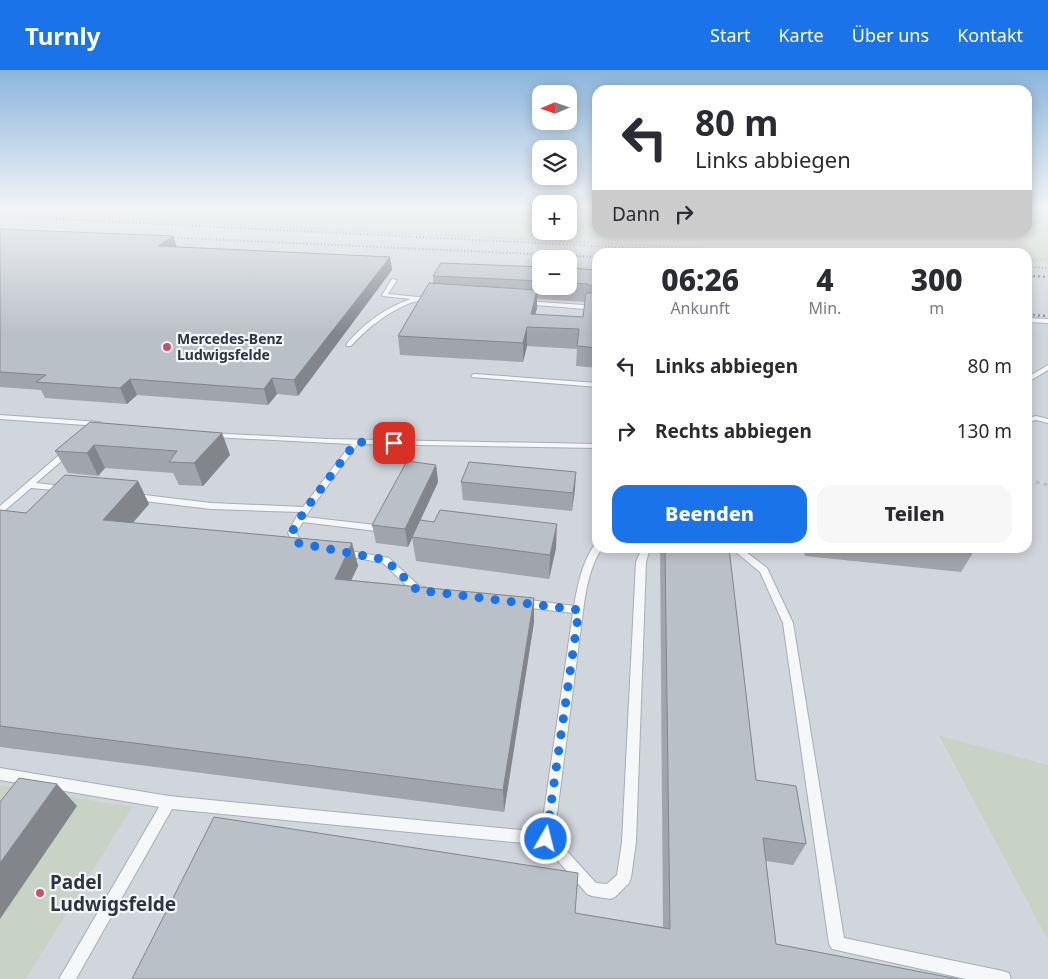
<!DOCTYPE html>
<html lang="de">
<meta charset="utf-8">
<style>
:root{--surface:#fff;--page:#f7f7f7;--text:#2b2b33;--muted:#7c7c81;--accent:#1a73e8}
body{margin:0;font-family:"Noto Sans",sans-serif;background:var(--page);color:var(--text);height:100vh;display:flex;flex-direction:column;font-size:19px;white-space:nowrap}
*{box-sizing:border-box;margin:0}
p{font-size:16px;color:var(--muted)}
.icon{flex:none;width:28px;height:28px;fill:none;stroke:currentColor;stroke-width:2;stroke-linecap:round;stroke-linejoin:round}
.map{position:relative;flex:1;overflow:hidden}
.panel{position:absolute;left:592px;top:178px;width:440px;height:305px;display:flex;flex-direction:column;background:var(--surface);border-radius:15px;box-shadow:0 2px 12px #0003}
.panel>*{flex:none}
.hud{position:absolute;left:592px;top:15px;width:440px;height:152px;border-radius:15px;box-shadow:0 2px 12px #0003;background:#fff;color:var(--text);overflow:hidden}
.needle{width:32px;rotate:268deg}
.controls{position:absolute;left:532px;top:15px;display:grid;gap:10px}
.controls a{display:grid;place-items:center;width:45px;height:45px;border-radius:10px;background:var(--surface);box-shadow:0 2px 12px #0003;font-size:25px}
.pin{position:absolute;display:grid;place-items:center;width:42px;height:42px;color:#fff;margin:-21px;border-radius:10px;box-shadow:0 2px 8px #0006}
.me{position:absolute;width:55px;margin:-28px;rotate:8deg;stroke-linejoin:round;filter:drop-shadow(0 0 4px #0008)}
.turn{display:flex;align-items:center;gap:18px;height:105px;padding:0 20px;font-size:22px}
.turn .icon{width:65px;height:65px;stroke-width:2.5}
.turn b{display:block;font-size:35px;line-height:42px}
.then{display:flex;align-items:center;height:48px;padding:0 20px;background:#0003;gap:10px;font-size:19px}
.eta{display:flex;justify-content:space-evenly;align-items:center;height:85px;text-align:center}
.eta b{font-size:30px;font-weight:800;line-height:35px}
.primary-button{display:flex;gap:10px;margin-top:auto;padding:10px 20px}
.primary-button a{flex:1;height:58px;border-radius:15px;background:var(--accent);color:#fff;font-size:20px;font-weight:800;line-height:58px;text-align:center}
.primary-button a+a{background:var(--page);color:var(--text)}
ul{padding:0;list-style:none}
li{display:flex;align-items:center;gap:15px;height:65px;padding:0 20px}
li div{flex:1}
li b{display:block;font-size:19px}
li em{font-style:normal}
header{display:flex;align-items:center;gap:30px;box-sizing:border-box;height:70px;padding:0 25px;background:var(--accent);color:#fff}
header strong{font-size:24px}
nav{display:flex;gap:28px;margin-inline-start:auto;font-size:18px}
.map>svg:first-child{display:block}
.built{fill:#d1d5dc;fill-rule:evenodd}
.green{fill:#c9d3c5}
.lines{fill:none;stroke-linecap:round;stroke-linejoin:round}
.lane-casing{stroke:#a8adb4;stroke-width:2}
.path-far1{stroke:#b9bdc2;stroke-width:2;stroke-dasharray:2 2;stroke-linecap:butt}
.path{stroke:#b9bdc2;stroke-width:3;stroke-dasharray:4 4;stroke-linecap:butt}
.lane{fill:#f5f7f9;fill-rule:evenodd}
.rail-far1{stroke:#7d8793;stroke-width:2;stroke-dasharray:1 2.5;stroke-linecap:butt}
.rail{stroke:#7d8793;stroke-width:2.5;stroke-dasharray:2 3;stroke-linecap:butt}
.wall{fill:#a0a5ab;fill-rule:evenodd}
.shaded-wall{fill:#82868b}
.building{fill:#bac0c7;stroke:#82868b}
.route{stroke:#1a73e8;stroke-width:9;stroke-dasharray:0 16.2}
.poi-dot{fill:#c6516a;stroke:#f3f5f8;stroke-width:2}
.labels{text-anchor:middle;stroke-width:4.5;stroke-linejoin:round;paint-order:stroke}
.far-poi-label{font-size:14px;font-weight:bold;fill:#2c3541;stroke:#f3f5f8;text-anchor:start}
.near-poi-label{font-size:19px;font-weight:bold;fill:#2c3541;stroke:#f3f5f8;text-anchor:start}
</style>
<header>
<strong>Turnly</strong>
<nav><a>Start</a><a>Karte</a><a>Über uns</a><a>Kontakt</a></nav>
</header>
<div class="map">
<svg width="1048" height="909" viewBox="0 0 1048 909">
<rect width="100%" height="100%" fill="#e3e6ea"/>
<!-- built -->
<g class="built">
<path d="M 263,137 L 541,137 L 541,148 L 449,145 Z"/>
<path d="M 0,144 L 229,153 L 775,182 L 598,182 L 598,478 L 1028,478 L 1028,193 L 1048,194 L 1048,695 L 938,666 L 1048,871 L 1048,909 L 0,909 ZM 541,189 L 569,189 L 569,216 L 541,216 Z"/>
</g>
<!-- green -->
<g class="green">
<path d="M 0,137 L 263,137 L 449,145 L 455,137 L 541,137 L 541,161 L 569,161 L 569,137 L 597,137 L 598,162 L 1028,162 L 1028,137 L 1048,137 L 1048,194 L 1028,193 L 1028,182 L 775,182 L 707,180 L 229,153 L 0,144 Z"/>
<path d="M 938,665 L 1048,695 L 1048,871 Z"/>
<path d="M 0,715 L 132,737 L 26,909 L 0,909 Z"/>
</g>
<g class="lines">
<defs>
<g id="lane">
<path d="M 392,209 L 397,210 L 388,224 L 418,227 L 430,225 L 433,227 C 426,230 418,230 410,233 C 388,242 367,258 351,276 L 347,276 L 346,275 C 362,255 386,237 411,229 L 383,226 L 382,225 Z"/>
<path d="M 525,231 L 598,236 L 598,240 L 523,234 L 523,232 Z"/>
<path d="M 1028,248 L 1048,249 L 1048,253 L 1028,252 Z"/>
<path d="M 1048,295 L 1048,300 L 1028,312 L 1028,307 Z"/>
<path d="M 474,304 L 598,313 L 598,317 L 472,307 L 471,306 Z"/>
<path d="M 0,345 L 99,352 L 103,354 L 99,356 L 0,349 Z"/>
<path d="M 1036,346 L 1048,349 L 1048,353 L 1036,350 L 1028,352 L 1028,348 Z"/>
<path d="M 209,363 L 327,369 L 598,374 L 598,378 L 358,374 L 305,447 L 376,455 L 380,458 L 376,461 L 303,452 L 296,463 L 301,471 L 306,472 L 308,474 L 303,477 L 295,475 L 288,463 L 299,442 L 211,439 L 136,430 L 132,427 L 136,424 L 211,433 L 303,437 L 351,374 L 212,367 L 208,365 Z"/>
<path d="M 65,380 L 68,380 L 72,382 L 36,413 L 63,416 L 67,419 L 66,421 L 31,418 L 3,442 L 0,443 L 0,436 Z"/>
<path d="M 598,473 L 598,478 L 602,478 C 591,495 587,514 584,534 L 554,767 L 596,813 L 607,814 L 617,805 L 622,772 L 636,492 L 642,478 L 650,478 L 646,492 L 636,772 L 631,808 L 629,813 L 615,827 L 610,829 L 592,826 L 587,824 L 544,775 L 172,739 L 76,909 L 59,909 L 159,737 L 0,710 L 0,698 L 169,726 L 541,762 L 573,543 L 522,537 L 518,536 L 517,533 L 518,530 L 522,529 L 574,536 C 578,513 582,493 595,474 Z"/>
<path d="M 731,478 L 741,478 L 767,498 L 793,553 L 844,868 L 1003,901 L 1009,903 L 1011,909 L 966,909 L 832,879 L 829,874 L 783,553 L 760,502 Z"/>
<path d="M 345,480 L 389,488 L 419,516 L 425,517 L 427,520 L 425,523 L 414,523 L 383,493 L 342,485 L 340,483 L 342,481 Z"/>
</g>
</defs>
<!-- lane casing -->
<use href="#lane" class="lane-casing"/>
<!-- path-far1 -->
<g class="path-far1">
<path d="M 0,143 L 738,180 L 833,180 L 860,182"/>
<path d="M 1028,190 L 1048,189"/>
</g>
<!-- path -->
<path class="path" d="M 1028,410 L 1048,415"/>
<!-- lane -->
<use href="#lane" class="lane"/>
<!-- rail-far1 -->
<g class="rail-far1">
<path d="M 0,146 L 717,182"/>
<path d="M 160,167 L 598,187"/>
<path d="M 1028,197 L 1048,198"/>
</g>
<!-- rail -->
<g class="rail">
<path d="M 1028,206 L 1048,207"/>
<path d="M 1028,245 L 1048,246"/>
</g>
</g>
<!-- wall -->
<g class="wall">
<path d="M 0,159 L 173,166 L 177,177 L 390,187 L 392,200 L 298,326 L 277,324 L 268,335 L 137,325 L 127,334 L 45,328 L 41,320 L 0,317 Z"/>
<path d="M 541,197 L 541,216 L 569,216 L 569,198 L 598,200 L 598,298 L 576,296 L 577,279 L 527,276 L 523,292 L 400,285 L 398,266 L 433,214 L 433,206 ZM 537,229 L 585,232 L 583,247 L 535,245 L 537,238 Z"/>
<path d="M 90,352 L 222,363 L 230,385 L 203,416 L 179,415 L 173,403 L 105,398 L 98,406 L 68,403 L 55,381 Z"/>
<path d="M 436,395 L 438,412 L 408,477 L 376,473 L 372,455 Z"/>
<path d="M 138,411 L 149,434 L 133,453 L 352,473 L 358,496 L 351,510 L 534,528 L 534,552 L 504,742 L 0,677 L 0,440 L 26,443 Z"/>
<path d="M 461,412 L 575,419 L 572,441 L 463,430 Z"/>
<path d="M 434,452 L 556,478 L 549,509 L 416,491 L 412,467 Z"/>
<path d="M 660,478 L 729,478 L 756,710 L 806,774 L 793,795 L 766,791 L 776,874 L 958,909 L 575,843 L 663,857 Z"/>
<path d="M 803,478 L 976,478 L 961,502 L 805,486 Z"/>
</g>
<!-- shaded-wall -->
<g class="shaded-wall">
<path d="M 173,166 L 177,179 L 158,176 Z"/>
<path d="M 390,187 L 392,200 L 298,326 L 294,310 Z"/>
<path d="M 537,220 L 537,238 L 532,257 L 531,244 Z"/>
<path d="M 527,257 L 527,276 L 523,292 L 523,273 Z"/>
<path d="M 272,308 L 277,324 L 268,335 L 264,319 Z"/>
<path d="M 130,309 L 137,325 L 127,334 L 120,318 Z"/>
<path d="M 222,363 L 230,385 L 203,416 L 194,393 Z"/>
<path d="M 94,375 L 105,398 L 98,406 L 87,383 Z"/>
<path d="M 436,395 L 438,412 L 408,477 L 405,459 Z"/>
<path d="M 576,402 L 575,419 L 572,441 L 573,423 Z"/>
<path d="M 138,411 L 149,434 L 115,473 L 103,450 Z"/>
<path d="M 557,454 L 556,478 L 549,509 L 550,485 Z"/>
<path d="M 352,473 L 358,496 L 341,532 L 335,509 Z"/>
<path d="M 534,528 L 534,552 L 504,742 L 503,720 Z"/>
<path d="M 57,714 L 77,736 L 0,849 L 0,793 Z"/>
</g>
<!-- building -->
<g class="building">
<path d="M 0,159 L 173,166 L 158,176 L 390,187 L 294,310 L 272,308 L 264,319 L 130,309 L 120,318 L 36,312 L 46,305 L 0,302 Z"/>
<path d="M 441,193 L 541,197 L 541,211 L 433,206 Z"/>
<path d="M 569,198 L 598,200 L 598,216 L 587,215 L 588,214 L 569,213 Z"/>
<path d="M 429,213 L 537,220 L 531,244 L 583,247 L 586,223 L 598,223 L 598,278 L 577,276 L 579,259 L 527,257 L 523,273 L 398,266 Z"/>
<path d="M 90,352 L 222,363 L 194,393 L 169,392 L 177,381 L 94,375 L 87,383 L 55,381 Z"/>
<path d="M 407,391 L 436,395 L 405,459 L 372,455 Z"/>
<path d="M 469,392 L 576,402 L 573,423 L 461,412 Z"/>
<path d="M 65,405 L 138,411 L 103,450 L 352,473 L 335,509 L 534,528 L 503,720 L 0,656 L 0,440 L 26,443 Z"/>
<path d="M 440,440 L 557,454 L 550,485 L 412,467 L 420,450 L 434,452 Z"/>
<path d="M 665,478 L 729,478 L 756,710 L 796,716 L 806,774 L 763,768 L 776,874 L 958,909 L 132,909 L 214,747 L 578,803 L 575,843 L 670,859 Z"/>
<path d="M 19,708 L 57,714 L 0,793 L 0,732 Z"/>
</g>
<!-- sky -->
<linearGradient id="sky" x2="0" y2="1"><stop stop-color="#8bb5db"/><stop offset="0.52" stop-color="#f2f4f6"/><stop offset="1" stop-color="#f2f4f6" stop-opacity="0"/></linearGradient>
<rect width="1048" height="265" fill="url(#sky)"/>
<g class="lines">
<!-- route -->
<path class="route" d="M 394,373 L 356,372 L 305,440 L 292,462 L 298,473 L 386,490 L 417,520 L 579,540 L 546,769"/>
</g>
<!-- markers -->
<g class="poi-dot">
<circle cx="167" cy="277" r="5"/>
<circle cx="40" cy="823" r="5"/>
</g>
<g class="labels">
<!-- far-poi labels -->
<g class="far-poi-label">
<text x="177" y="274">Mercedes-Benz<tspan x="177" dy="16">Ludwigsfelde</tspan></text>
</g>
<!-- near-poi labels -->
<g class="near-poi-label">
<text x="50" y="819">Padel<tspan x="50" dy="22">Ludwigsfelde</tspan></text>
</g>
</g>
</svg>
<div class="controls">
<a><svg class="needle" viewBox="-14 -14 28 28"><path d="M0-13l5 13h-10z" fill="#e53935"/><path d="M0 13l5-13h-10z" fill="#7c7c81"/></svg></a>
<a><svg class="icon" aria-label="layers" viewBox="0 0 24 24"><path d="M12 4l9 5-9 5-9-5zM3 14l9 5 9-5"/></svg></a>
<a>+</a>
<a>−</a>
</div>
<div class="pin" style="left:394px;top:373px;background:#d93025"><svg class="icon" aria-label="arrive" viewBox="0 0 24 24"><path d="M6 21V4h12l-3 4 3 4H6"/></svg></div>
<svg class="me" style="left:546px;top:769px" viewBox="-20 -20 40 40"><circle r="17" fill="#1a73e8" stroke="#fff" stroke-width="3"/><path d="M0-11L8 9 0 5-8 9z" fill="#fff"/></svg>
<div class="hud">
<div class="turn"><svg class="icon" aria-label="left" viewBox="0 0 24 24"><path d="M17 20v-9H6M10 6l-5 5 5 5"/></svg><div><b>80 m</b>Links abbiegen</div></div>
<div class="then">Dann<svg class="icon" aria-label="right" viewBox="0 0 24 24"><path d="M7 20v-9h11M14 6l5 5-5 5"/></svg></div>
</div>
<section class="panel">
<div class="eta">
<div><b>06:26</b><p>Ankunft</p></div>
<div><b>4</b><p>Min.</p></div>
<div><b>300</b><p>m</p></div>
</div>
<ul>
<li><svg class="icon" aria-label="left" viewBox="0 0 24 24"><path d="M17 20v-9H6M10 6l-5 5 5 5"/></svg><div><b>Links abbiegen</b></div><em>80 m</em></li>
<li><svg class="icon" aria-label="right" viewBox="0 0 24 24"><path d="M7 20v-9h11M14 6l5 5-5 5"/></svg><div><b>Rechts abbiegen</b></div><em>130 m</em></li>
</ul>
<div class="primary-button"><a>Beenden</a><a>Teilen</a></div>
</section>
</div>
